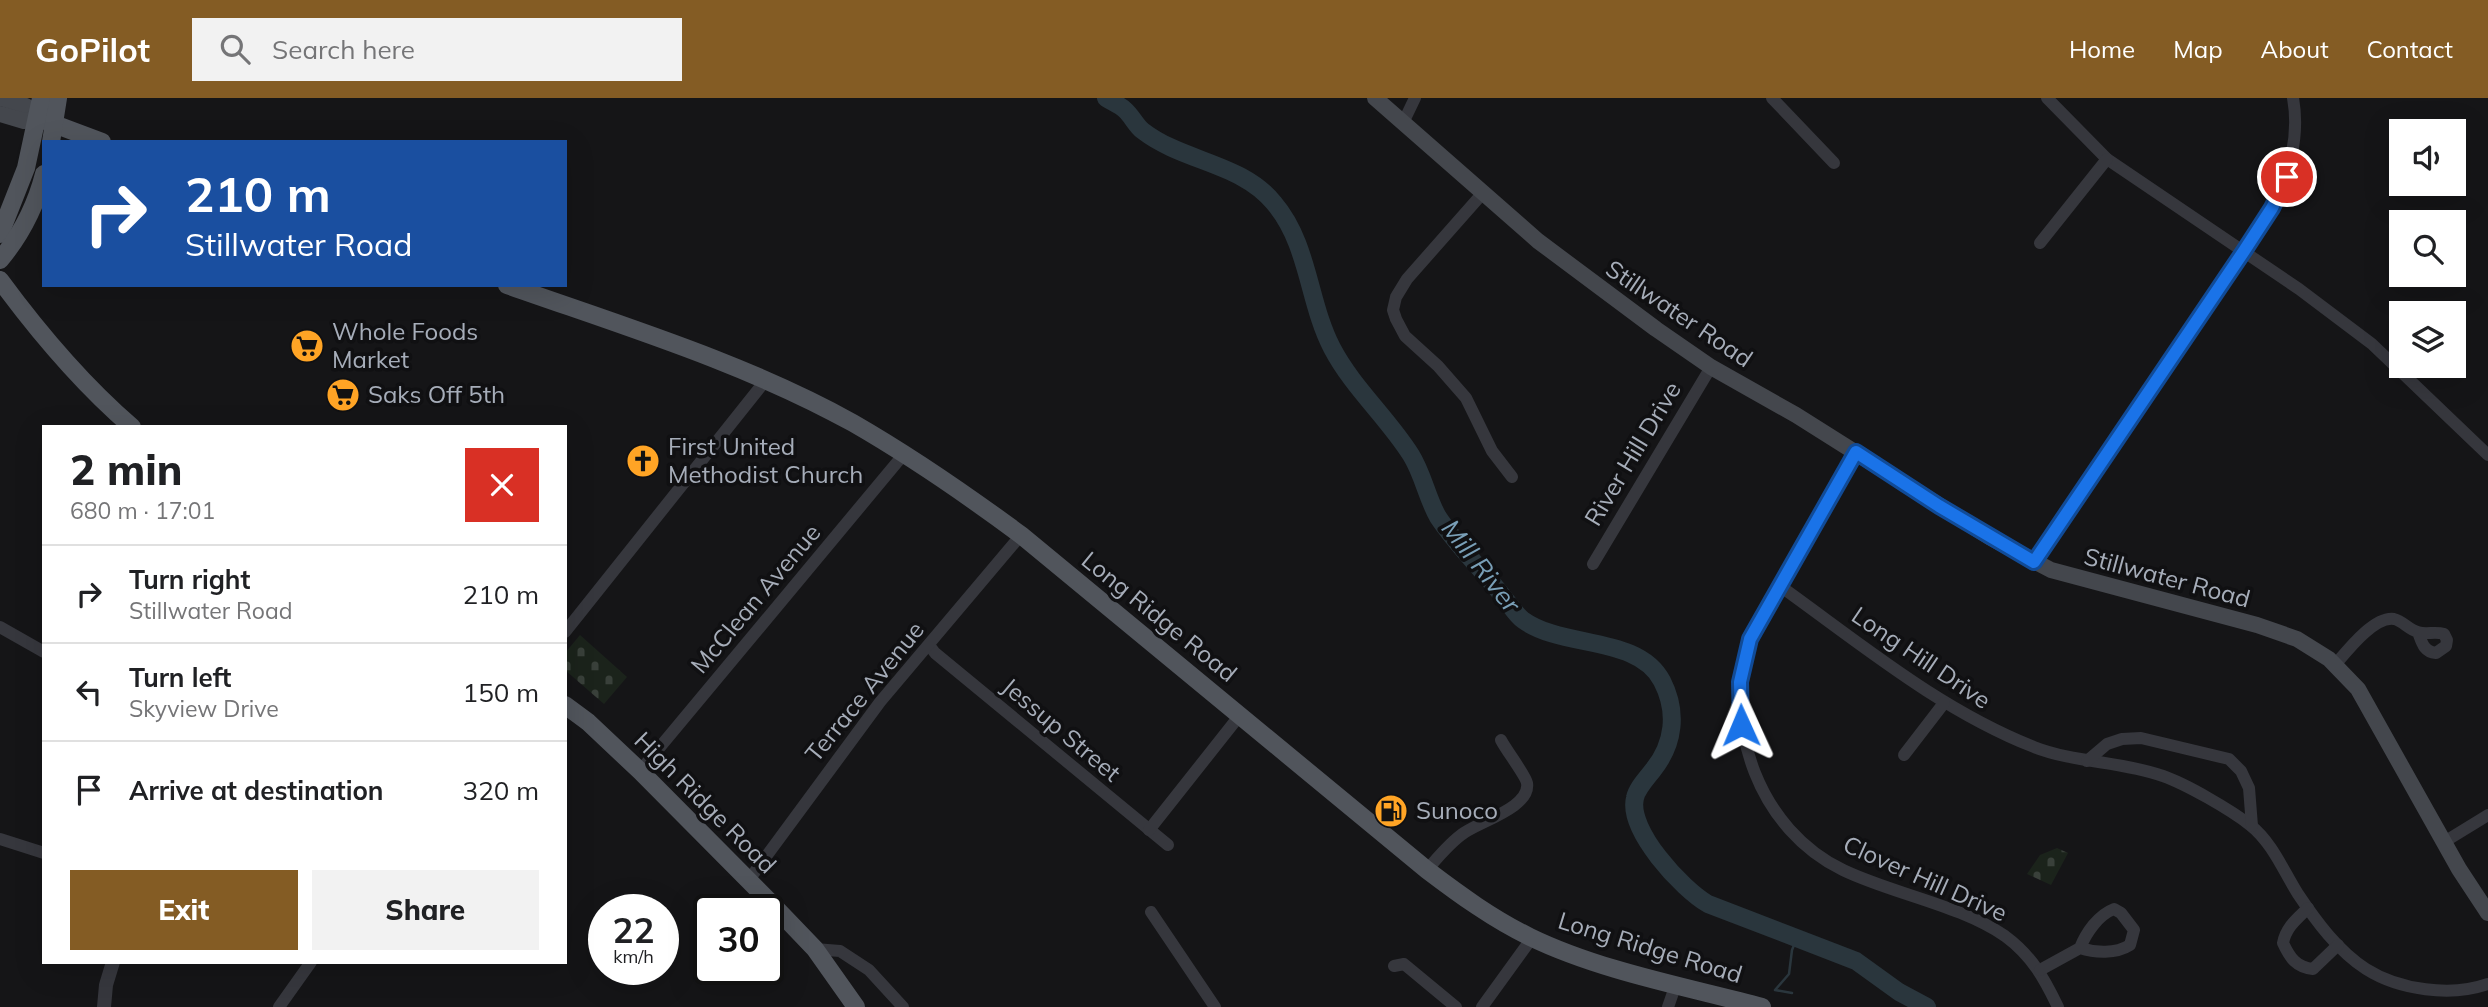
<!DOCTYPE html>
<meta charset="utf-8">
<style>
:root{--surface:#fff;--page:#f2f2f2;--text:#202124;--muted:#757577;--line:#e0e0e0;--accent:#845c24}
body{margin:0;font-family:Mulish,sans-serif;background:var(--page);color:var(--text);height:100vh;display:flex;flex-direction:column;font-size:26px;white-space:nowrap}
*{box-sizing:border-box;margin:0}
p{font-size:23px;color:var(--muted)}
.icon{flex:none;width:38px;height:38px;fill:none;stroke:currentColor;stroke-width:2;stroke-linecap:round;stroke-linejoin:round}
.map{position:relative;flex:1;overflow:hidden}
.drawer{position:absolute;left:42px;top:327px;width:525px;height:539px;display:flex;flex-direction:column;background:var(--surface);border-radius:0px;box-shadow:0 7px 28px #0002}
.drawer>*{flex:none}
.banner{position:absolute;left:42px;top:42px;width:525px;height:147px;border-radius:0px;box-shadow:0 7px 28px #0002;background:#1a4fa0;color:#fff;overflow:hidden}
.buttons{position:absolute;left:2389px;top:21px;display:grid;gap:14px}
.buttons a{display:grid;place-items:center;width:77px;height:77px;border-radius:0px;background:var(--surface);box-shadow:0 7px 28px #0002;font-size:35px}
.speed{position:absolute;left:588px;top:796px;display:flex;gap:14px;font-size:35px;font-weight:700;text-align:center}
.speed>*{display:grid;place-content:center;width:91px;height:91px;border-radius:50%;background:var(--surface);box-shadow:0 7px 28px #0002;line-height:1}
.speed small{font-size:18px;font-weight:400}
.speed .limit{border:4px solid #111;border-radius:10px;background:#fff;color:#111}
.pin{position:absolute;display:grid;place-items:center;width:60px;height:60px;color:#fff;margin:-30px;border:4px solid #fff;border-radius:50%;box-shadow:0 2px 7px #0007}
.me{position:absolute;width:77px;margin:-38px;rotate:359deg;stroke-linejoin:round;filter:drop-shadow(0 0 5px #0008)}
.turn{display:flex;align-items:center;gap:24px;height:147px;padding:0 28px;font-size:32px}
.turn .icon{width:91px;height:91px;stroke-width:2.5}
.turn b{display:block;font-size:49px;line-height:60px}
.round{display:grid;place-items:center;flex:none;width:74px;height:74px;border-radius:0px;background:var(--page)}
.summary{display:flex;align-items:center;justify-content:space-between;height:119px;padding:0 28px}
h1{font-size:42px;font-weight:800;line-height:52px}
.action{display:flex;gap:14px;margin-top:auto;padding:14px 28px}
.action a{flex:1;height:80px;border-radius:0px;background:var(--accent);color:#fff;font-size:28px;font-weight:800;line-height:80px;text-align:center}
.action a+a{background:var(--page);color:var(--text)}
ul{padding:0;list-style:none}
li{display:flex;align-items:center;gap:21px;height:98px;padding:0 28px;border-top:2px solid var(--line)}
li div{flex:1}
li b{display:block;font-size:26px}
li em{font-style:normal}
header{display:flex;align-items:center;gap:42px;box-sizing:border-box;height:98px;padding:0 35px;background:var(--accent);color:#fff}
header strong{font-size:33px}
nav{display:flex;gap:38px;margin-inline-start:auto;font-size:24px}
.search{width:490px;height:63px;background:var(--page);display:flex;align-items:center;gap:18px;box-sizing:border-box;padding:0 24px;border-radius:0px;color:var(--muted);font-size:26px}
.map>svg:first-child{display:block}
.cemetery{fill:url(#cemetery-stones)}
.lines{fill:none;stroke-linecap:round;stroke-linejoin:round}
.stream{stroke:#2a363d;stroke-width:2.5}
.river{stroke:#2a363d;stroke-width:18}
.minor{stroke:#36373d;stroke-width:12}
.tertiary{stroke:#36373d;stroke-width:14}
.secondary{stroke:#44474d;stroke-width:16}
.primary{stroke:#51555c;stroke-width:18}
.route-casing{stroke:#114b97;stroke-width:18}
.route{stroke:#1a73e8;stroke-width:12}
.labels{text-anchor:middle;stroke-width:7;stroke-linejoin:round;paint-order:stroke}
.street-label{font-size:24px;fill:#a6adb9;stroke:#101012}
.poi-label{font-size:24px;fill:#a6adb9;stroke:#101012;text-anchor:start}
.water-label{font-size:26px;font-style:italic;fill:#799fb7;stroke:#101012}
</style>
<header>
<strong>GoPilot</strong>
<div class="search"><svg class="icon" aria-label="search" viewBox="0 0 24 24"><circle cx="10" cy="10" r="6"/><path d="M15 15l6 6"/></svg>Search here</div>
<nav><a>Home</a><a>Map</a><a>About</a><a>Contact</a></nav>
</header>
<div class="map">
<svg width="2488" height="909" viewBox="0 0 2488 909">
<defs>
<pattern id="cemetery-stones" width="16" height="16" patternUnits="userSpaceOnUse" patternTransform="scale(1.75)"><rect width="16" height="16" fill="#1b231b"/><path d="M2 7V4a2 2 0 0 1 4 0v3zM10 15v-3a2 2 0 0 1 4 0v3z" fill="#39403a"/></pattern>
</defs>
<rect width="100%" height="100%" fill="#151517"/>
<!-- cemetery -->
<g class="cemetery">
<path d="M 580,537 L 627,579 L 604,606 L 565,572 L 565,555 Z"/>
<path d="M 2057,750 L 2068,755 L 2051,787 L 2027,776 L 2040,757 Z"/>
</g>
<g class="lines">
<!-- stream -->
<path class="stream" d="M 1792,895 L 1775,892 L 1789,876 L 1792,852 L 1797,840"/>
<!-- river -->
<path class="river" d="M 1106,0 C 1112,4 1120,7 1125,12 C 1132,18 1136,28 1143,33 C 1183,64 1242,65 1274,105 C 1309,146 1308,204 1332,250 C 1353,290 1387,319 1411,357 C 1423,376 1427,400 1438,419 C 1457,448 1484,473 1505,501 C 1511,508 1516,517 1523,522 C 1563,551 1638,537 1662,583 C 1678,614 1674,646 1653,672 C 1647,680 1637,690 1635,700 C 1627,732 1682,791 1708,806 L 1856,863 L 1899,894 L 1927,909"/>
<!-- minor -->
<g class="minor">
<path d="M 1772,0 L 1834,65"/>
<path d="M 2047,0 L 2107,61 L 2299,191 L 2372,246 L 2488,357"/>
<path d="M 1403,25 L 1415,0"/>
<path d="M 1482,96 L 1407,181 L 1396,199 L 1393,212 L 1396,221 L 1405,238 L 1438,268 L 1466,300 L 1492,353 L 1512,379"/>
<path d="M 2040,145 L 2107,61"/>
<path d="M 1856,354 C 1833,394 1811,434 1788,474 C 1776,494 1757,521 1750,543 C 1722,629 1760,732 1843,772 C 1893,796 1960,807 2005,838 C 2032,858 2044,880 2058,909"/>
<path d="M 2034,464 L 2272,110 C 2290,75 2300,39 2293,0"/>
<path d="M 1593,466 L 1711,269"/>
<path d="M 1780,488 C 1861,546 1940,612 2034,649 C 2075,665 2121,663 2163,678 C 2186,686 2231,712 2250,727 C 2272,744 2284,774 2298,796 C 2316,823 2338,853 2366,871 C 2399,892 2451,899 2488,886"/>
<path d="M 0,529 L 44,554"/>
<path d="M 565,534 L 765,283"/>
<path d="M 929,547 L 935,555 L 1168,747"/>
<path d="M 2335,567 C 2347,553 2374,518 2394,521 C 2403,523 2409,532 2418,534 C 2426,537 2435,533 2444,536 L 2447,542 L 2446,548 L 2436,555 C 2424,554 2422,545 2418,534"/>
<path d="M 1904,657 L 1944,605"/>
<path d="M 2087,663 L 2107,646 L 2122,641 L 2141,640 L 2229,661 L 2241,673 L 2249,690 L 2252,728"/>
<path d="M 640,673 L 904,356"/>
<path d="M 1149,732 L 1240,617"/>
<path d="M 0,741 L 44,755"/>
<path d="M 2444,744 L 2488,717"/>
<path d="M 1427,772 C 1437,760 1448,747 1461,737 C 1477,724 1531,710 1527,685 C 1526,678 1506,652 1501,642"/>
<path d="M 748,783 L 880,604 L 1021,437"/>
<path d="M 2308,810 C 2297,821 2286,829 2283,845 C 2290,860 2296,869 2313,871 L 2338,847"/>
<path d="M 1151,814 L 1215,909"/>
<path d="M 815,851 L 840,853 L 869,872 L 903,909"/>
<path d="M 1394,868 L 1404,866 L 1456,909"/>
<path d="M 2040,872 L 2080,850 C 2095,855 2116,856 2130,847 L 2134,832 L 2121,815 L 2114,811 C 2098,817 2086,835 2080,850"/>
<path d="M 279,909 L 311,864"/>
<path d="M 1482,909 L 1532,840"/>
<path d="M 1668,909 L 1676,886"/>
</g>
<!-- tertiary -->
<path class="tertiary" d="M 104,909 L 106,887 L 113,864"/>
<!-- secondary -->
<g class="secondary">
<path d="M 1,0 L 26,8 L 38,20"/>
<path d="M 1375,0 L 1538,143 L 1656,231 L 1711,269 L 1796,317 L 1991,440 L 2051,472 L 2257,527 L 2297,541 L 2329,561 L 2358,591 L 2459,771 L 2488,815"/>
<path d="M 0,16 L 24,23 L 38,20"/>
</g>
<!-- primary -->
<g class="primary">
<path d="M 38,20 L 102,44"/>
<path d="M 51,44 L 58,0"/>
<path d="M 0,136 L 26,70 L 41,0"/>
<path d="M 0,162 C 20,138 36,107 44,76"/>
<path d="M 0,182 C 39,235 82,286 132,329"/>
<path d="M 507,187 C 623,228 745,265 853,325 C 912,359 967,397 1021,437 L 1427,772 C 1460,797 1493,821 1530,839 C 1600,873 1687,889 1762,909"/>
<path d="M 565,607 L 588,624 L 640,673 L 769,803 L 815,851 L 856,909"/>
</g>
</g>
<g class="lines">
<defs>
<path id="route" d="M 1741,627 L 1740,584 L 1750,541 L 1856,354 L 1939,408 L 2034,464 L 2244,153 L 2272,110 L 2287,79"/>
</defs>
<!-- route casing -->
<use href="#route" class="route-casing"/>
<!-- route -->
<use href="#route" class="route"/>
</g>
<!-- icons -->
<defs>
<symbol id="supermarket-disc" viewBox="-11 -11 22 22"><circle r="9.5" fill="#ffa425" stroke="#101012"/><path d="M-6-5.5h2.5l.6 2H6L4.5 2H-2.5L-4.4-4H-6ZM-1.5 3.2a1.3 1.3 0 1 0 .1 0ZM3 3.2a1.3 1.3 0 1 0 .1 0Z" fill="#111"/></symbol>
<symbol id="church-disc" viewBox="-11 -11 22 22"><circle r="9.5" fill="#ffa425" stroke="#101012"/><path d="M-1.2-6h2.4v3.5h3.3v2.4h-3.3V6h-2.4V-.1h-3.3v-2.4h3.3Z" fill="#111"/></symbol>
<symbol id="fuel-disc" viewBox="-11 -11 22 22"><circle r="9.5" fill="#ffa425" stroke="#101012"/><path d="M-5.5-6h7V0h2V4h1.3V-2.5L3-4.5l.8-.8L6-3V5H2.5V1h-1V6h-7ZM-4.2-4.7v3.2H.2V-4.7Z" fill="#111"/></symbol>
</defs>
<g fill-rule="evenodd">
<use href="#supermarket-disc" x="288" y="229" width="38" height="38"/>
<use href="#supermarket-disc" x="324" y="278" width="38" height="38"/>
<use href="#church-disc" x="624" y="344" width="38" height="38"/>
<use href="#fuel-disc" x="1372" y="694" width="38" height="38"/>
</g>
<g class="labels">
<!-- street labels -->
<g class="street-label">
<text transform="translate(1679 216) rotate(34)" y="8">Stillwater Road</text>
<text transform="translate(1633 356) rotate(-59)" y="8">River Hill Drive</text>
<text transform="translate(2167 480) rotate(15)" y="8">Stillwater Road</text>
<text transform="translate(756 501) rotate(-50)" y="8">McClean Avenue</text>
<text transform="translate(1159 519) rotate(39)" y="8">Long Ridge Road</text>
<text transform="translate(1921 560) rotate(34)" y="8">Long Hill Drive</text>
<text transform="translate(865 594) rotate(-51)" y="8">Terrace Avenue</text>
<text transform="translate(1061 632) rotate(40)" y="8">Jessup Street</text>
<text transform="translate(705 705) rotate(45)" y="8">High Ridge Road</text>
<text transform="translate(1925 781) rotate(24)" y="8">Clover Hill Drive</text>
<text transform="translate(1650 850) rotate(17)" y="8">Long Ridge Road</text>
</g>
<!-- poi labels -->
<g class="poi-label">
<text x="332" y="242">Whole Foods<tspan x="332" dy="28">Market</tspan></text>
<text x="368" y="305">Saks Off 5th</text>
<text x="668" y="357">First United<tspan x="668" dy="28">Methodist Church</tspan></text>
<text x="1416" y="721">Sunoco</text>
</g>
<!-- water labels -->
<g class="water-label">
<text transform="translate(1481 468) rotate(52)" y="9">Mill River</text>
</g>
</g>
</svg>
<div class="buttons">
<a><svg class="icon" aria-label="sound" viewBox="0 0 24 24"><path d="M4 9h4l5-4v14l-5-4H4zM17 9q2 3 0 6"/></svg></a>
<a><svg class="icon" aria-label="search" viewBox="0 0 24 24"><circle cx="10" cy="10" r="6"/><path d="M15 15l6 6"/></svg></a>
<a><svg class="icon" aria-label="layers" viewBox="0 0 24 24"><path d="M12 4l9 5-9 5-9-5zM3 14l9 5 9-5"/></svg></a>
</div>
<div class="speed"><div>22<small>km/h</small></div><div class="limit">30</div></div>
<div class="pin" style="left:2287px;top:79px;background:#d93025"><svg class="icon" aria-label="arrive" viewBox="0 0 24 24"><path d="M6 21V4h12l-3 4 3 4H6"/></svg></div>
<svg class="me" style="left:1741px;top:627px" viewBox="-20 -20 40 40"><path d="M0-17L14 15 0 8-14 15z" fill="#1a73e8" stroke="#fff" stroke-width="4"/></svg>
<div class="banner">
<div class="turn"><svg class="icon" aria-label="right" viewBox="0 0 24 24"><path d="M7 20v-9h11M14 6l5 5-5 5"/></svg><div><b>210 m</b>Stillwater Road</div></div>
</div>
<section class="drawer">
<div class="summary"><div><h1>2 min</h1><p>680 m · 17:01</p></div><a class="round" style="background:#d93025;color:#fff"><svg class="icon" aria-label="close" viewBox="0 0 24 24"><path d="M6 6l12 12M18 6L6 18"/></svg></a></div>
<ul>
<li><svg class="icon" aria-label="right" viewBox="0 0 24 24"><path d="M7 20v-9h11M14 6l5 5-5 5"/></svg><div><b>Turn right</b><p>Stillwater Road</p></div><em>210 m</em></li>
<li><svg class="icon" aria-label="left" viewBox="0 0 24 24"><path d="M17 20v-9H6M10 6l-5 5 5 5"/></svg><div><b>Turn left</b><p>Skyview Drive</p></div><em>150 m</em></li>
<li><svg class="icon" aria-label="arrive" viewBox="0 0 24 24"><path d="M6 21V4h12l-3 4 3 4H6"/></svg><div><b>Arrive at destination</b></div><em>320 m</em></li>
</ul>
<div class="action"><a>Exit</a><a>Share</a></div>
</section>
</div>
